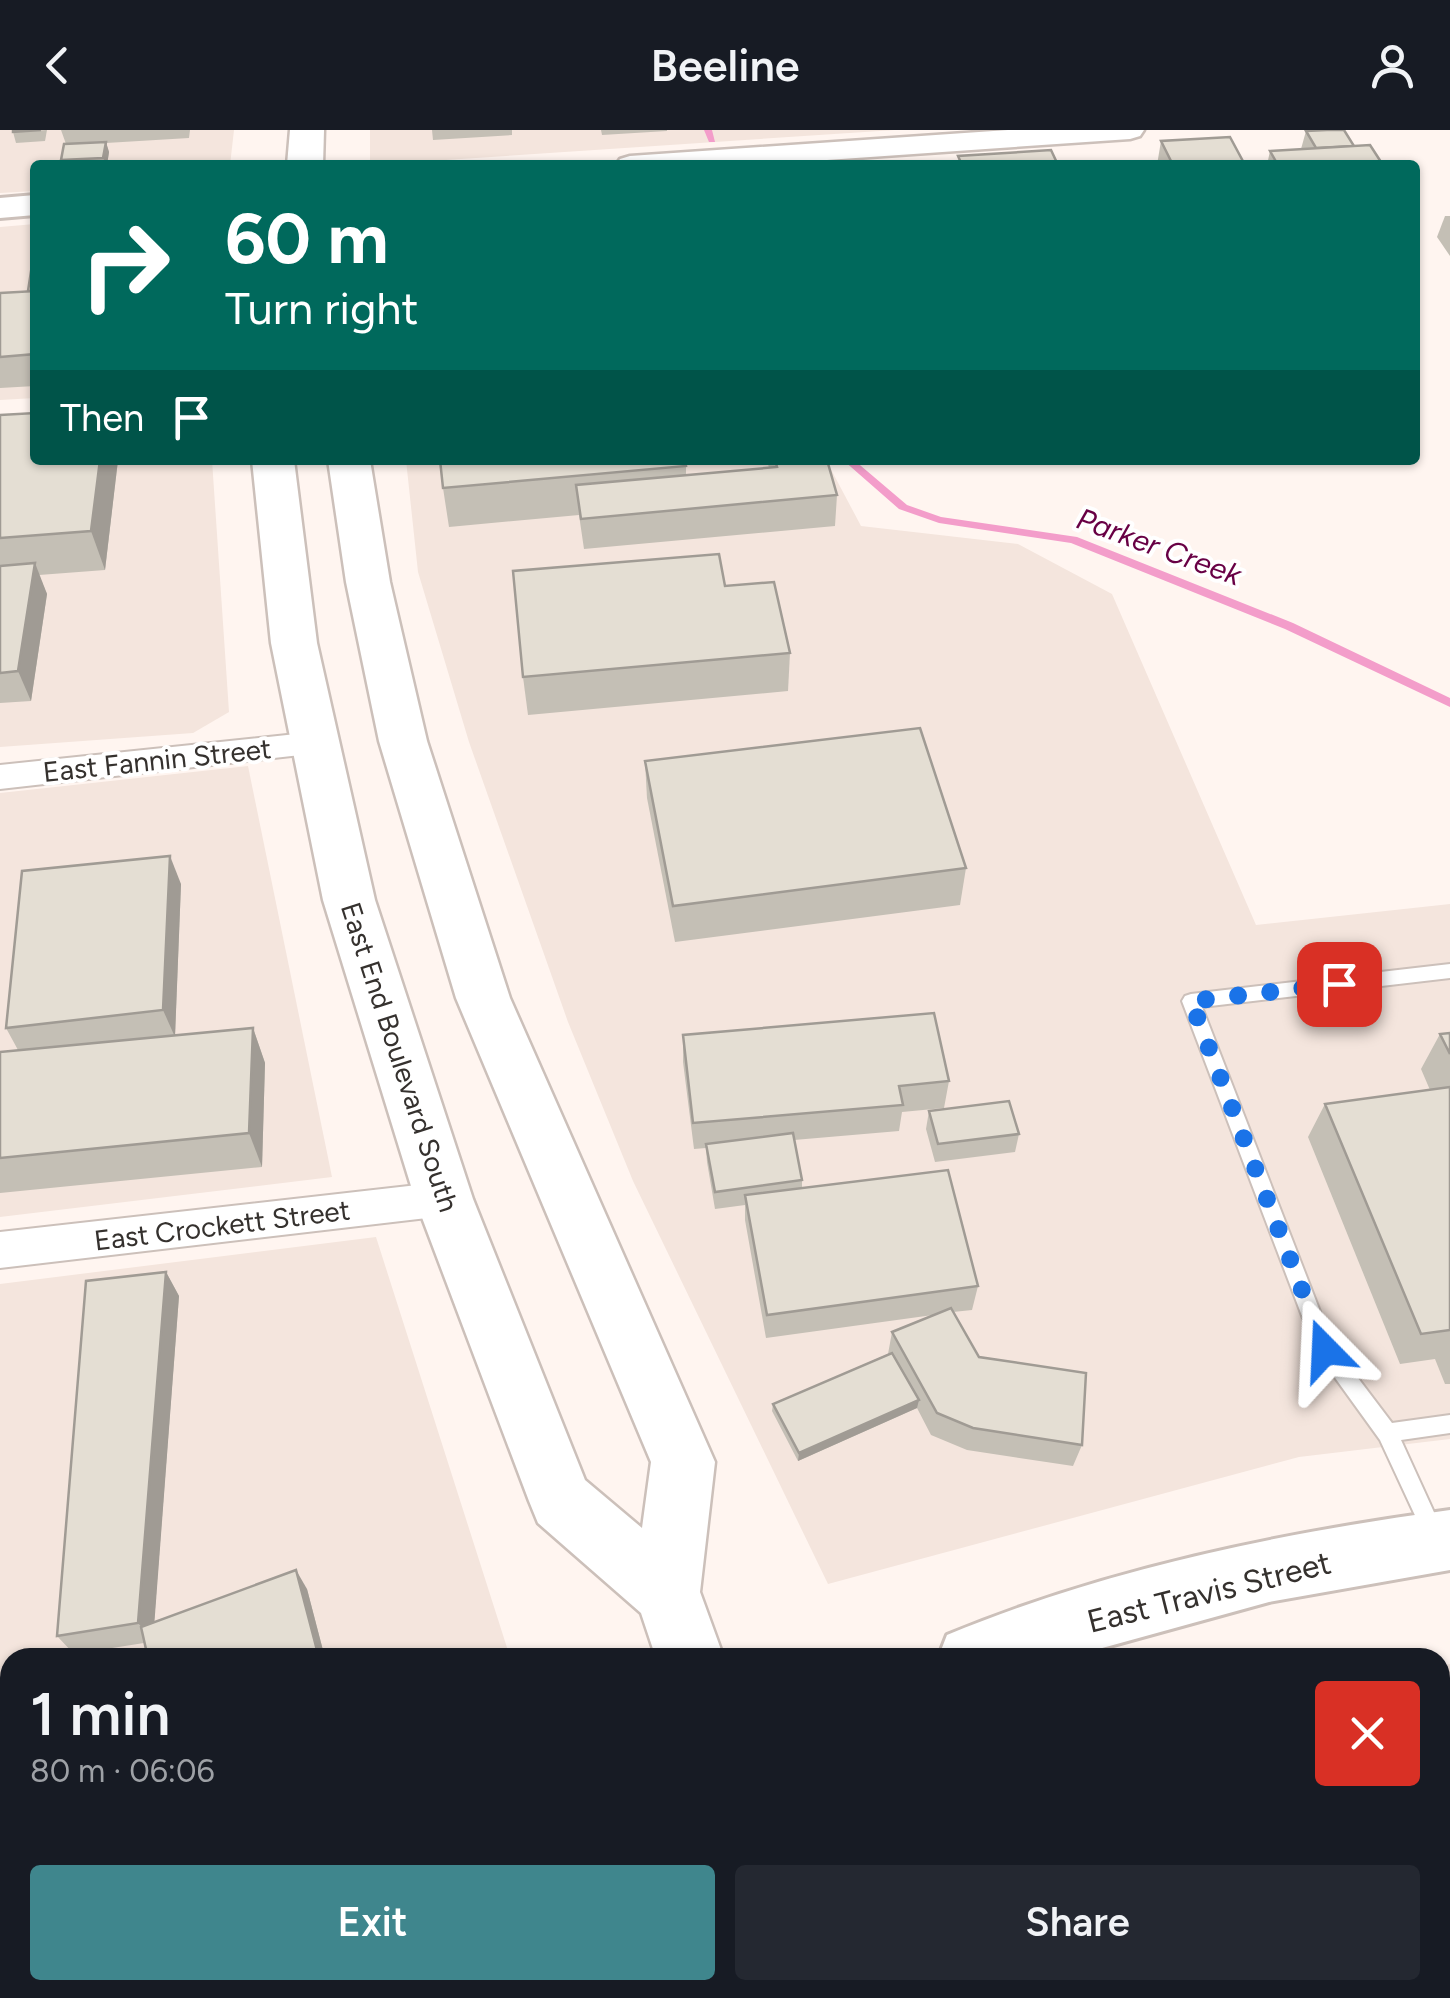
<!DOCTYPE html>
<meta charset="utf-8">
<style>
:root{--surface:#171b24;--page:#242831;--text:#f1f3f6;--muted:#9ea1a6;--accent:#3f868d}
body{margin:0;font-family:Figtree,sans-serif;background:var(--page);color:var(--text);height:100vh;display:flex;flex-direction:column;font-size:38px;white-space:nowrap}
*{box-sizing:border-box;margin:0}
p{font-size:32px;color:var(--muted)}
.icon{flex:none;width:55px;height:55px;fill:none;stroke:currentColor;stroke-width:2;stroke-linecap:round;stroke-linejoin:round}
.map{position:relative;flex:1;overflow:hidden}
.details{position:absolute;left:0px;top:1518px;width:1450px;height:352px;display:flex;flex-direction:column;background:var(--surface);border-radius:30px 30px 0 0;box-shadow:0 2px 8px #0004}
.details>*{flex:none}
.top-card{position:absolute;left:30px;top:30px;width:1390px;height:305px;border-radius:10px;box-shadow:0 2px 8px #0004;background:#00695c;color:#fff;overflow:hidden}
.pin{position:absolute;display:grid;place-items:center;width:85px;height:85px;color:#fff;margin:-42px;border-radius:20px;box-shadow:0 5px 15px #0006}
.me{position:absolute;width:110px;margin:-55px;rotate:339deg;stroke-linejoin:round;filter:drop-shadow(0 0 8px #0008)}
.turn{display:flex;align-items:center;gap:35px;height:210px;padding:0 30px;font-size:45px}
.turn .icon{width:130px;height:130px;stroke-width:2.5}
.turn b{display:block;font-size:70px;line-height:85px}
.then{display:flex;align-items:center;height:95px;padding:0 30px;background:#0003;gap:20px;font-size:38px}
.round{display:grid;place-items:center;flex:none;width:105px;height:105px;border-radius:10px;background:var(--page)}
.overview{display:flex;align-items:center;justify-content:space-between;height:170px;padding:0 30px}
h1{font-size:60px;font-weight:600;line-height:75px}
.action{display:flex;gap:20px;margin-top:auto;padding:20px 30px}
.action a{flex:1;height:115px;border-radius:10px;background:var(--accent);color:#fff;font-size:40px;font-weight:600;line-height:115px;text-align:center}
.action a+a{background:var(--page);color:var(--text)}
header{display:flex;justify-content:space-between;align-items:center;height:130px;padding:0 30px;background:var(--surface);font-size:45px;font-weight:600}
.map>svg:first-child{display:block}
.built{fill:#f4e5dd}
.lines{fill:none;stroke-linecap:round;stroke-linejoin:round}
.stream{fill:#f39dca;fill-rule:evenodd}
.service-casing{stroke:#ccc0ba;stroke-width:4}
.minor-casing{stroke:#ccc0ba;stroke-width:4}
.tertiary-casing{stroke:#ccc0ba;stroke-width:5}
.secondary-casing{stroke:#ccc0ba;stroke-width:6}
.trunk-casing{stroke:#ccc0ba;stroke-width:5}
.service{fill:#fff;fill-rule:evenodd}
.minor{fill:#fff;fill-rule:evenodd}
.tertiary{fill:#fff;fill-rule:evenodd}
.secondary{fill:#fff;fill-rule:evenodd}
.trunk{fill:#fff;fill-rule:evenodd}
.wall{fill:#c4bfb5}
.shaded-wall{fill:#a09b94}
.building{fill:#e4ded3;stroke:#a09b94;stroke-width:2.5}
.route{stroke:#1a73e8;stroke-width:18;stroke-dasharray:0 32.4}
.labels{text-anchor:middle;stroke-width:8;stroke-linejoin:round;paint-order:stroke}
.street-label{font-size:28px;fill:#35312e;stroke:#fff}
.water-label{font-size:30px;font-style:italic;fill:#680045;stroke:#fff}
.near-street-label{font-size:32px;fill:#35312e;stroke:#fff}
</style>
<header><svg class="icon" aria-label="back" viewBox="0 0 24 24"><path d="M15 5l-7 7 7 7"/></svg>Beeline<svg class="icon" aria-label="person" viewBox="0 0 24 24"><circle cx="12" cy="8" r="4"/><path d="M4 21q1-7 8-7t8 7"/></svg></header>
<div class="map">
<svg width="1450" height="1868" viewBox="0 0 1450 1868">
<rect width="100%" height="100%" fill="#fff5f0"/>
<!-- built -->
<g class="built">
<path d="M 0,0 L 234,0 L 230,35 L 35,35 L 35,61 L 0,63 Z"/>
<path d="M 370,0 L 895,0 L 370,35 Z"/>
<path d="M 35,94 L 35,268 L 0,270 L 0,97 Z"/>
<path d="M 0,301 L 35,330 L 212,330 L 229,582 L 193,603 L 0,617 Z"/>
<path d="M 406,330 L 826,330 L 861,396 L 1018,414 L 1112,464 L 1256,795 L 1450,774 L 1450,1309 L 1299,1327 L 828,1454 L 633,1051 L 568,892 L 469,612 L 418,442 Z"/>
<path d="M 248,636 L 332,1047 L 0,1087 L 0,663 Z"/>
<path d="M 376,1107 L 510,1527 L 10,1528 L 10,1731 L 0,1732 L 0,1154 Z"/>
<path d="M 1450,1534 L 1450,1868 L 987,1868 L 984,1860 L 1440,1860 L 1440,1536 Z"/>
<path d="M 197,1860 L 592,1860 L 594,1868 L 197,1868 Z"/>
</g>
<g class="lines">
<!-- stream -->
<g class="stream">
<path d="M 704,0 L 712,0 L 715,12 L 709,12 Z"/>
<path d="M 843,330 L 854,330 L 907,375 L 941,387 L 1077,407 L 1293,493 L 1450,568 L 1450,577 L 1285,499 L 1071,413 L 939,393 L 899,379 Z"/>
</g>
<defs>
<path id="service" d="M 1450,834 L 1450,848 L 1202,877 L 1333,1215 L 1392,1293 L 1450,1285 L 1450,1303 L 1401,1310 L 1443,1402 L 1440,1409 L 1433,1412 L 1426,1409 L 1380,1310 L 1315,1220 L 1182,871 L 1185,866 L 1191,864 Z"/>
<g id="minor">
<path d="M 315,602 L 327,606 L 331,614 L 327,622 L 0,659 L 0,635 Z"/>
<path d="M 444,1052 L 458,1057 L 464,1069 L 458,1081 L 444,1086 L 0,1138 L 0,1102 Z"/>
</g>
<g id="tertiary">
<path d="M 1008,0 L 1144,0 L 1140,6 L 1130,9 L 753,35 L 616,35 L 620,29 L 630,26 Z"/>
<path d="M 10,1779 L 10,1839 L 0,1840 L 0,1780 Z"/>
</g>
<g id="secondary">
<path d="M 35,65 L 35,85 L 0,88 L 0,68 Z"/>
<path d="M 1450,1380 L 1450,1440 L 1269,1472 L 1066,1528 L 938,1528 L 947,1505 C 1106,1439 1280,1403 1450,1380 Z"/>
</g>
<g id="trunk">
<path d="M 290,0 L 324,0 L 323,35 L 287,35 Z"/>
<path d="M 252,330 L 294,330 L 317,513 L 375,770 L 473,1069 L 585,1350 L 642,1398 L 651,1332 L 456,868 L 379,611 L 346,452 L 328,330 L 370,330 L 390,452 L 427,611 L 510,868 L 715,1332 L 700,1462 L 724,1528 L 656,1528 L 641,1483 L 538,1393 L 529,1371 L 415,1069 L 323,770 L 271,513 Z"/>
<path d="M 768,1860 L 844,1860 L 847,1868 L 771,1868 Z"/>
</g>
</defs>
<!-- service casing -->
<use href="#service" class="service-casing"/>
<!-- minor casing -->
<use href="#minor" class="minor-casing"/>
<!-- tertiary casing -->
<use href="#tertiary" class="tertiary-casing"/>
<!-- secondary casing -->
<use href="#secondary" class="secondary-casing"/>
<!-- trunk casing -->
<use href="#trunk" class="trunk-casing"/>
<!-- service -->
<use href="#service" class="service"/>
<!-- minor -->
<use href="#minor" class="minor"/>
<!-- tertiary -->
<use href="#tertiary" class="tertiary"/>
<!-- secondary -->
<use href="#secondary" class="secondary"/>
<!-- trunk -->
<use href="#trunk" class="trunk"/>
</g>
<!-- wall -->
<g class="wall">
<path d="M 47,0 L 45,11 L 16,13 L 13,2 Z"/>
<path d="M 61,0 L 190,0 L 189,8 L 106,13 L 109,22 L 107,35 L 62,35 L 61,30 L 66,14 Z"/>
<path d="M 432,0 L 512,0 L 512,5 L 433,10 Z"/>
<path d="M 601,0 L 667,0 L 667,1 L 602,5 Z"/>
<path d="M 1306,1 L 1354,16 L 1383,35 L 1267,35 L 1270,21 L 1301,19 Z"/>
<path d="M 1161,11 L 1245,35 L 1157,35 Z"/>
<path d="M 1445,86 L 1450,86 L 1450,126 L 1437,107 Z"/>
<path d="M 35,135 L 35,256 L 0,258 L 0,163 L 28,161 Z"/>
<path d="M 0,285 L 35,330 L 118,330 L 105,440 L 39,445 L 47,464 L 31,571 L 0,573 Z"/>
<path d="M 767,330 L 827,330 L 837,365 L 835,396 L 584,419 L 579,385 L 449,397 L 443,358 L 686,336 L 686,345 L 769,338 Z"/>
<path d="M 725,456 L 790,523 L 788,561 L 528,585 L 523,547 Z"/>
<path d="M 645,631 L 966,738 L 960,775 L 675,812 L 647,668 Z"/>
<path d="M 181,754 L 175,905 L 253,898 L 265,933 L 262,1037 L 0,1063 L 0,922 L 18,920 L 6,898 Z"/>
<path d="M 1450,903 L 1450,1254 L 1445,1254 L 1435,1229 L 1400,1234 L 1308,1007 L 1325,974 L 1430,960 L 1421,939 L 1440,904 Z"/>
<path d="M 683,905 L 949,951 L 944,978 L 902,982 L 899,1001 L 794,1010 L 802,1050 L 802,1058 L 978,1156 L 972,1180 L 953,1182 L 979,1227 L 1082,1315 L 1073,1336 L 967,1320 L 931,1305 L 917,1278 L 798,1331 L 772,1281 L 773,1274 L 888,1224 L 892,1202 L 933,1185 L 766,1208 L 745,1090 L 745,1075 L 715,1079 L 707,1032 L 706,1018 L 694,1019 L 683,932 Z"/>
<path d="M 929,981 L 1019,1004 L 1015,1022 L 935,1032 L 926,999 Z"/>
<path d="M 166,1142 L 179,1166 L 154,1492 L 307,1459 L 325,1528 L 147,1528 L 144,1513 L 74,1524 L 57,1506 Z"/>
<path d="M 1450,1671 L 1450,1780 L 1440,1782 L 1440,1673 Z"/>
</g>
<!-- shaded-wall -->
<g class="shaded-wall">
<path d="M 106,12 L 109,22 L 107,35 L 103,28 Z"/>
<path d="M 100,330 L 118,330 L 105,440 L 91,401 Z"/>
<path d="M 35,433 L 47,464 L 31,571 L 18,541 Z"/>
<path d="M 170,726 L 181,754 L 175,907 L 163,880 Z"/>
<path d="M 253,898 L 265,933 L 262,1037 L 249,1003 Z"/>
<path d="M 166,1142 L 179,1166 L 153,1511 L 138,1493 Z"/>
<path d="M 919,1270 L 917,1278 L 798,1331 L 799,1323 Z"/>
<path d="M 296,1440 L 307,1459 L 325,1528 L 319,1528 Z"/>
</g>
<!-- building -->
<g class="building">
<path d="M 13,0 L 41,0 L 13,2 Z"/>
<path d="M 1327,0 L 1344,0 L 1354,16 L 1316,18 L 1306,1 Z"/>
<path d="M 1230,7 L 1245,35 L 1173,35 L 1161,11 Z"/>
<path d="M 106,12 L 103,28 L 61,30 L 64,14 Z"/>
<path d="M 1370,15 L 1383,35 L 1278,35 L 1270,21 Z"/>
<path d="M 1051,20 L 1058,35 L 962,35 L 958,26 Z"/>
<path d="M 32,135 L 35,135 L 35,161 L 28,161 Z"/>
<path d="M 35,161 L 35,224 L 0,227 L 0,163 Z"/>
<path d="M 35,283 L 35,330 L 100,330 L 91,401 L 0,408 L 0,285 Z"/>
<path d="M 440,330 L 685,330 L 686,336 L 443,358 Z"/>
<path d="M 775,330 L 827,330 L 837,365 L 581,389 L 576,355 L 777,337 Z"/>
<path d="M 719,424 L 725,456 L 774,452 L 790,523 L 523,547 L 513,441 Z"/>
<path d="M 35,433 L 18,541 L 0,543 L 0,436 Z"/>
<path d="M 920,598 L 966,738 L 673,776 L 645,631 Z"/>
<path d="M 170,726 L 163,880 L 6,898 L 22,741 Z"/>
<path d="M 934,883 L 949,951 L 899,956 L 903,975 L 693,993 L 683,905 Z"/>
<path d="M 253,898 L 249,1003 L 0,1028 L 0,922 Z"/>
<path d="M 1450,903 L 1450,924 L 1440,904 Z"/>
<path d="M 1450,957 L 1450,1200 L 1421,1204 L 1325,974 Z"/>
<path d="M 1009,971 L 1019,1004 L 938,1014 L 929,981 Z"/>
<path d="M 793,1003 L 802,1050 L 715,1062 L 706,1014 Z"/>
<path d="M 948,1040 L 978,1156 L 767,1185 L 745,1065 Z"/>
<path d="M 166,1142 L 138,1493 L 57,1506 L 86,1151 Z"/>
<path d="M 951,1178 L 979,1227 L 1086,1243 L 1082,1315 L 973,1298 L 937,1283 L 892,1202 Z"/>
<path d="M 892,1223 L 919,1270 L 799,1323 L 773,1274 Z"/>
<path d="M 296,1440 L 319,1528 L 148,1528 L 141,1497 Z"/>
<path d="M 1450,1671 L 1450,1766 L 1440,1735 L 1440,1673 Z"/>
</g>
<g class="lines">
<!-- route -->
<path class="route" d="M 1325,1220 L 1191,871 L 1339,854"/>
</g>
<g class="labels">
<!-- street labels -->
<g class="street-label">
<text transform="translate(157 630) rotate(-6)" y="10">East Fannin Street</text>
<text transform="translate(400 927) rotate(72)" y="10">East End Boulevard South</text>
<text transform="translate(222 1095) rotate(-7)" y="10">East Crockett Street</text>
</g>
<!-- water labels -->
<g class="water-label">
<text transform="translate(1159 417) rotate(20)" y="10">Parker Creek</text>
</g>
<!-- near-street labels -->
<g class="near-street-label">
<text transform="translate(1209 1462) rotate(-14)" y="11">East Travis Street</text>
</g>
</g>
</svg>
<div class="pin" style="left:1339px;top:854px;background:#d93025"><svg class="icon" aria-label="arrive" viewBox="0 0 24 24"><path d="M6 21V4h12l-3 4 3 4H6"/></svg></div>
<svg class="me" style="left:1325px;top:1220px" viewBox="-20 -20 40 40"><path d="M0-17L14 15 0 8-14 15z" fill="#1a73e8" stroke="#fff" stroke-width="4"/></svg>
<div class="top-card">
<div class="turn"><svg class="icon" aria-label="right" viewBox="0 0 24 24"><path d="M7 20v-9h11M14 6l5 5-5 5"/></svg><div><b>60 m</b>Turn right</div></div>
<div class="then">Then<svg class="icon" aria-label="arrive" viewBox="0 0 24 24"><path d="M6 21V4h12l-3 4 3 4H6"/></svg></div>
</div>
<section class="details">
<div class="overview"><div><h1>1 min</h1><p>80 m · 06:06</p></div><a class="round" style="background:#d93025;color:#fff"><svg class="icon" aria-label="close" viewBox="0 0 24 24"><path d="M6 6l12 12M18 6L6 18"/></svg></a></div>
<div class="action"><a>Exit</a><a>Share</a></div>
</section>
</div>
